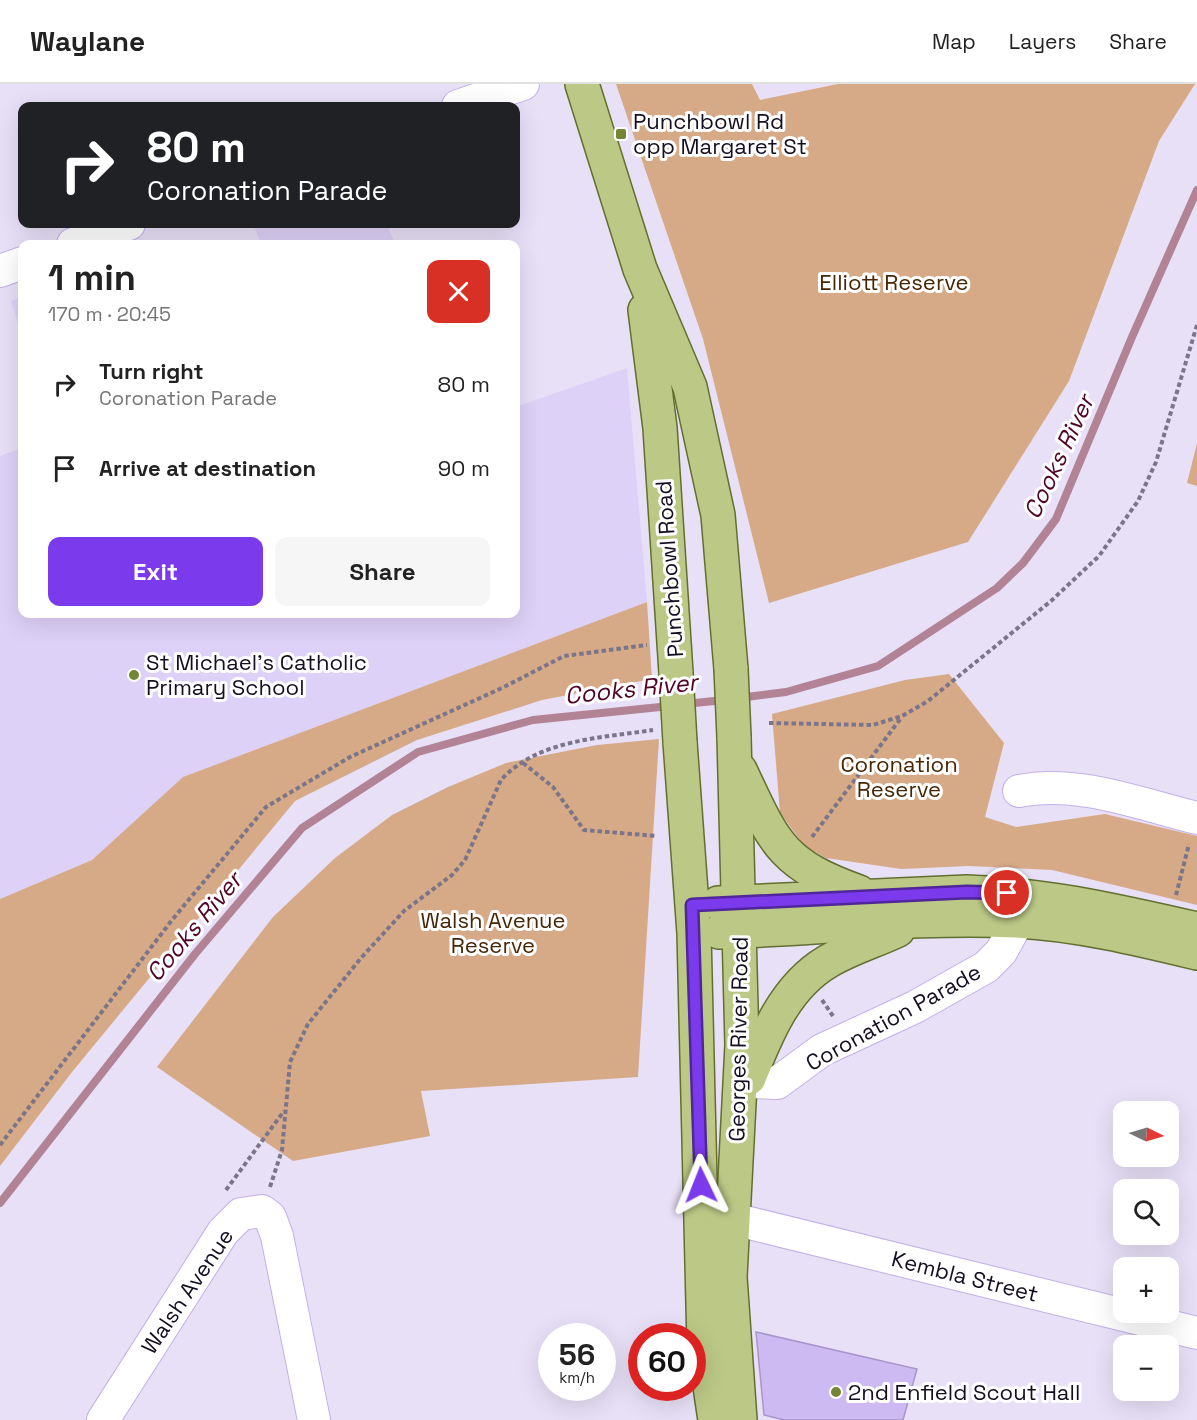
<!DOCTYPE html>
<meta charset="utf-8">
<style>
:root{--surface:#fff;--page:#f6f6f6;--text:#222;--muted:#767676;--line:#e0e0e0;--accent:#7c3aed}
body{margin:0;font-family:"Space Grotesk",sans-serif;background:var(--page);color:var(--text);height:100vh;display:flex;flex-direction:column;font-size:22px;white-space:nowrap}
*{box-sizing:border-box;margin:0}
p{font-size:20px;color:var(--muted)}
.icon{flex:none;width:33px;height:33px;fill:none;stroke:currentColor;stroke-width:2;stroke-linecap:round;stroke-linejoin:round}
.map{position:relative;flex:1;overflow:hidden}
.sheet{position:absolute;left:18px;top:156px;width:502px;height:378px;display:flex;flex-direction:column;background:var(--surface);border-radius:12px;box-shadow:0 6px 24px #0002}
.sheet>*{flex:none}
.guide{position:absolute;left:18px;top:18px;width:502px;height:126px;border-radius:12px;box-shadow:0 6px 24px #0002;background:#202124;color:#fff;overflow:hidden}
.needle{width:39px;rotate:95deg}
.fabs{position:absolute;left:1113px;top:1017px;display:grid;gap:12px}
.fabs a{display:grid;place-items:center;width:66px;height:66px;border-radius:12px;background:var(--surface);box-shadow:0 6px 24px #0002;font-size:30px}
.speed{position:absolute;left:538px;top:1239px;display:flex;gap:12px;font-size:30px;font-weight:700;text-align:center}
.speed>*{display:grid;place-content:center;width:78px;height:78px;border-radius:50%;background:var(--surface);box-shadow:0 6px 24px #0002;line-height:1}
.speed small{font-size:15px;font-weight:400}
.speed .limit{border:9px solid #d22;background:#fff;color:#111}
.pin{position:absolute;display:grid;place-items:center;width:51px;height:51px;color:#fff;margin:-26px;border:3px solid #fff;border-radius:50%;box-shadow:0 2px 6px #0007}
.me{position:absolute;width:66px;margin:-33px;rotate:358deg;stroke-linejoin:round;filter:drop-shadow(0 0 4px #0008)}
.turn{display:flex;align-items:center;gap:21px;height:126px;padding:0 30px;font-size:27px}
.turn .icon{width:78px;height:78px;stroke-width:2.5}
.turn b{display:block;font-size:42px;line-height:51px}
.round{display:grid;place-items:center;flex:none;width:63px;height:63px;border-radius:12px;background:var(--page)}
.overview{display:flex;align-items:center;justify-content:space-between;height:102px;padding:0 30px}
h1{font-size:36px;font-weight:700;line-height:45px}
.action{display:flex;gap:12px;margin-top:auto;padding:12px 30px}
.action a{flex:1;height:69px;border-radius:12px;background:var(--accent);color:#fff;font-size:24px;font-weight:700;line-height:69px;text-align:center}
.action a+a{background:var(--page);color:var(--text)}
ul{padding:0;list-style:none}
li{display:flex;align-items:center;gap:18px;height:84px;padding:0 30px}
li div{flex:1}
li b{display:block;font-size:22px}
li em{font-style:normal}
header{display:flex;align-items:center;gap:36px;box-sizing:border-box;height:84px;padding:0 30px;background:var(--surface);border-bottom:2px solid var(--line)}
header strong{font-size:28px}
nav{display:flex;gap:33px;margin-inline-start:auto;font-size:21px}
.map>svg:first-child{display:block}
.built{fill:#ded1f8}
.green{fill:#d6aa87}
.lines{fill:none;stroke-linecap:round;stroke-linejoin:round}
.stream{stroke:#b28295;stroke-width:8}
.building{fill:#cdbaf2;stroke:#a895cb;stroke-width:1.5}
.minor-casing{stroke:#c3b0e8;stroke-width:34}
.major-casing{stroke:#636f2f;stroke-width:36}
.path{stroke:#7c758a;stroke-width:4;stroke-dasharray:4.5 3;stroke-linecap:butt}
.minor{stroke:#fff;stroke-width:32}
.major{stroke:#bbc886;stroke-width:33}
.major-bridge-casing{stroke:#636f2f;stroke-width:36;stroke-linecap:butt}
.major-bridge{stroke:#bbc886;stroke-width:33}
.route-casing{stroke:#51269a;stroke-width:15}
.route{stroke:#7c3aed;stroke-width:10}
.poi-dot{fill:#748535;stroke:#fff;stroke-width:2}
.labels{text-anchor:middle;stroke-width:6;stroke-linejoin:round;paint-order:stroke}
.poi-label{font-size:22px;fill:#150e21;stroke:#fff;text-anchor:start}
.park-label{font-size:22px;fill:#472605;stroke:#fff}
.street-label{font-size:22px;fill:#150e21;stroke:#fff}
.water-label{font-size:24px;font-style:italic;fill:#500327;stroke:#fff}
</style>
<header>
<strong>Waylane</strong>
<nav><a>Map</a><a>Layers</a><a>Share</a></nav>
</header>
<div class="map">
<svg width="1197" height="1336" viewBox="0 0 1197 1336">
<rect width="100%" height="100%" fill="#e8e0f7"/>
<!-- built -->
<g class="built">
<path d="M 253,140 L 387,140 L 395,160 L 261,160 Z"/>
<path d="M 22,213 L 22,252 L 11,217 Z"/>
<path d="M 627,284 L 647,518 L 183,693 L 92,776 L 0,815 L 0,372 L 22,364 L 22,530 L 516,530 L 516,323 Z"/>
</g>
<!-- green -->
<g class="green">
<path d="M 616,0 L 752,0 L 760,16 L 838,0 L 1195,0 L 1159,57 L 1069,297 L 968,458 L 769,519 L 703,255 Z"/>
<path d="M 1197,359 L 1197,402 L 1187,399 Z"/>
<path d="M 647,518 L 652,595 L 542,616 L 417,656 L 295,717 L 72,988 L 0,1082 L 0,815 L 92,776 L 183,693 Z"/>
<path d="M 949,590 L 1004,659 L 985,733 L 1016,743 L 1105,730 L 1197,752 L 1197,821 L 1052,786 L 969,782 L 901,785 L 826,774 L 805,763 L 780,729 L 772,630 L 905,596 Z"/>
<path d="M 659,655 L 638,993 L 421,1007 L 430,1052 L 293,1077 L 157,983 L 273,833 L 335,774 L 392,731 L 448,703 L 506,679 L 597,661 Z"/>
</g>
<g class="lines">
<!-- stream -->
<g class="stream">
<path d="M 739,614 L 786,608 L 878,582 L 997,504 L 1023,479 L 1056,435 L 1132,253 L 1197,106"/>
<path d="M 685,620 L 724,616"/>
<path d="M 0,1119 L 195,870 L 302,744 L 418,668 L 533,636 L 670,622"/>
</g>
</g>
<!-- building -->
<path class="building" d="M 756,1248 L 917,1285 L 903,1336 L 784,1336 L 764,1331 Z"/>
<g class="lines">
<defs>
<g id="minor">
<path d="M 458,22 L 523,0"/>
<path d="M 73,160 L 129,140"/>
<path d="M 0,187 L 22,179"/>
<path d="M 1019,707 C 1077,695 1140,720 1197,734"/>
<path d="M 747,998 L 777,999 L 822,966 L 915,923 L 986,883 L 1001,868 L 1018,837"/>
<path d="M 733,1135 L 1197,1249"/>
<path d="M 103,1336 L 223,1148 L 241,1130 L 262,1127 L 270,1133 L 277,1152 L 314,1336"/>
</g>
<g id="major">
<path d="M 582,0 L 640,185 L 690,303 L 718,431 L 731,585"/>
<path d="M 645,226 L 660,344 L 676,589"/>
<path d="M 734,653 L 742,961 L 730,1193 L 740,1336"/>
<path d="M 680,658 L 694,849 L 704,1262 L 715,1336"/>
<path d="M 740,686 C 774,758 780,780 859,808"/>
<path d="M 718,819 L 967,808 C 1046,810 1121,828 1197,845"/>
<path d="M 719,848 C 818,845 918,832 1017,837 C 1077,840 1139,855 1197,869"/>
<path d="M 749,994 C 766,951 785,903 827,878 C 848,865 875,857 898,846"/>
</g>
</defs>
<!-- minor casing -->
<use href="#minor" class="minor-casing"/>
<!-- major casing -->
<use href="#major" class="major-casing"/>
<!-- path -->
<g class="path">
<path d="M 769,639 L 873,641 L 902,632 L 928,617 L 1051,517 L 1099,472 L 1138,417 L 1156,378 L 1197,241"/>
<path d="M 523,679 L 553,703 L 584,746 L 656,752"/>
<path d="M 812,753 L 901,634"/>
<path d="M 1176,811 L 1189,760"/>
<path d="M 822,916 L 833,932"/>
<path d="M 0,1061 L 172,836 L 266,723 L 350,673 L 502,604 L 564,572 L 647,561"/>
<path d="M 270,1103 L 282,1066 L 290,978 L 308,940 L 361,874 L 404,827 L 452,791 L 465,776 L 501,696 C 538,655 602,654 653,646"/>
<path d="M 226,1106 L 284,1027"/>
</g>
<!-- minor -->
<use href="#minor" class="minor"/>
<!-- major -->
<use href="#major" class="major"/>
<defs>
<g id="major-bridge">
<path d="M 731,585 L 734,653"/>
<path d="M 676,589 L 680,658"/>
</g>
</defs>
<!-- major-bridge casing -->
<use href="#major-bridge" class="major-bridge-casing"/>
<!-- major-bridge -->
<use href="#major-bridge" class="major-bridge"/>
</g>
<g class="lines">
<defs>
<path id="route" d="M 701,1101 L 692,821 L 967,808 L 1007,809"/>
</defs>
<!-- route casing -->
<use href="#route" class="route-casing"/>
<!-- route -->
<use href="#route" class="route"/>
</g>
<!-- markers -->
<g class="poi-dot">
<rect x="615" y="44" width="12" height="12" rx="3"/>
<circle cx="134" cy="591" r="6"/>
<circle cx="836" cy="1308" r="6"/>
</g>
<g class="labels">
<!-- poi labels -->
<g class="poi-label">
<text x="633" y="45">Punchbowl Rd<tspan x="633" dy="25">opp Margaret St</tspan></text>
<text x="146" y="586">St Michael's Catholic<tspan x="146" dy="25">Primary School</tspan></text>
<text x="848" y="1316">2nd Enfield Scout Hall</text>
</g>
<!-- park labels -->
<g class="park-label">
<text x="894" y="206">Elliott Reserve</text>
<text x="899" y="688">Coronation<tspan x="899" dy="25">Reserve</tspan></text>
<text x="493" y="844">Walsh Avenue<tspan x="493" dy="25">Reserve</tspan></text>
</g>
<!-- street labels -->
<g class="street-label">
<text transform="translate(669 485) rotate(-94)" y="8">Punchbowl Road</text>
<text transform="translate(893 933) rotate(-29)" y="8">Coronation Parade</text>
<text transform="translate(738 955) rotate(-89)" y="8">Georges River Road</text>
<text transform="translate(965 1192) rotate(14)" y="8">Kembla Street</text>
<text transform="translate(187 1207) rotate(-56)" y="8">Walsh Avenue</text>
</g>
<!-- water labels -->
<g class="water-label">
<text transform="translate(1059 373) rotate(-65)" y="8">Cooks River</text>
<text transform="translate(631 605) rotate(-6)" y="8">Cooks River</text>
<text transform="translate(194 843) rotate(-50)" y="8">Cooks River</text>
</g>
</g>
</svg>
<div class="fabs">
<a><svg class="needle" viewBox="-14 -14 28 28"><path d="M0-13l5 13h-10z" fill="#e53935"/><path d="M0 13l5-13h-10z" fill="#767676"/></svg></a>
<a><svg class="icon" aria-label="search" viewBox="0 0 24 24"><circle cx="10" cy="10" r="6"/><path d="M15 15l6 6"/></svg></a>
<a>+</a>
<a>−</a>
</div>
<div class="speed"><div>56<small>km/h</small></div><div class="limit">60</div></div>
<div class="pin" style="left:1007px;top:809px;background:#d93025"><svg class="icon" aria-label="arrive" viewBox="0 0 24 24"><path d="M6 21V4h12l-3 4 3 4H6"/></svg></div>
<svg class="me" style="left:701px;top:1101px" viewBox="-20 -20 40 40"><path d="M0-17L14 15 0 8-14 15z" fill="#7c3aed" stroke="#fff" stroke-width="4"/></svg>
<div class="guide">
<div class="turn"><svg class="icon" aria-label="right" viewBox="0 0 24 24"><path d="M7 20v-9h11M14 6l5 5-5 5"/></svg><div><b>80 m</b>Coronation Parade</div></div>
</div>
<section class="sheet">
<div class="overview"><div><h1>1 min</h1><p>170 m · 20:45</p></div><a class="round" style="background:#d93025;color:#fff"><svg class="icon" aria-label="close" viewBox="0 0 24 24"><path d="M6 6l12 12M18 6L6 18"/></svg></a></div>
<ul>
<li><svg class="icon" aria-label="right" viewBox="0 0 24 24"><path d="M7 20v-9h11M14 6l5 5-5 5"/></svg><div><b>Turn right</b><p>Coronation Parade</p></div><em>80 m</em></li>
<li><svg class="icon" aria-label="arrive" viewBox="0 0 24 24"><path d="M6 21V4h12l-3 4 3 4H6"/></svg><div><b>Arrive at destination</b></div><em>90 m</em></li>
</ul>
<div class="action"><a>Exit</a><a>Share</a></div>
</section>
</div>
